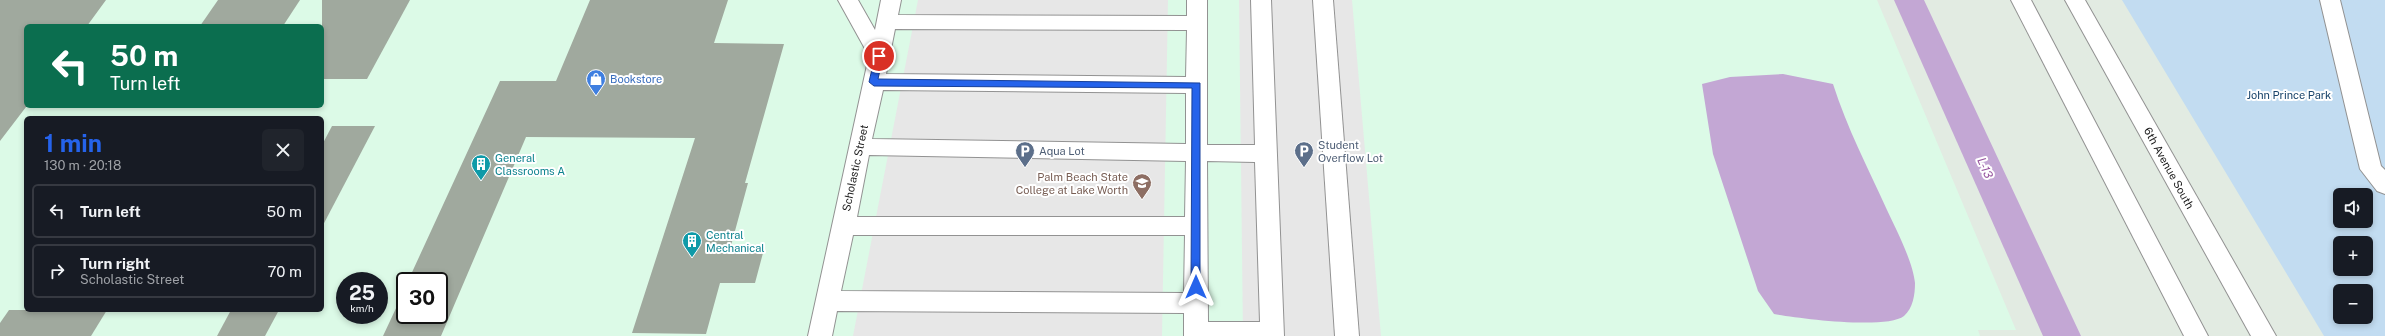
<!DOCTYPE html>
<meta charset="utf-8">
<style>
:root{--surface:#171b24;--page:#20242c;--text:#f1f3f6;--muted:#9ea1a6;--line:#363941;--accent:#2563eb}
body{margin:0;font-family:"Public Sans",sans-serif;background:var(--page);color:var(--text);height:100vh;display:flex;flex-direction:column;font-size:15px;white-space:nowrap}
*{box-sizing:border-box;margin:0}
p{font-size:13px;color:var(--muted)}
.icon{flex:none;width:22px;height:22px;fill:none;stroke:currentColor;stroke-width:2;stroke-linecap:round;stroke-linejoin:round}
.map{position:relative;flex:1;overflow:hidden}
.panel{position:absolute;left:24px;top:116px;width:300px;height:196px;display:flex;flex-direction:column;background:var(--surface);border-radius:6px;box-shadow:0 2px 6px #0003}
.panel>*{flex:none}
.hud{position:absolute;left:24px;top:24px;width:300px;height:84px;border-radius:6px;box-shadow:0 2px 6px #0003;background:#0b6e4f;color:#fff;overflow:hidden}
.controls{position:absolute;left:2333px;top:188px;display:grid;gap:8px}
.controls a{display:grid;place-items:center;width:40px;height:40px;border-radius:6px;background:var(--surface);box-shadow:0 2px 6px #0003;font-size:20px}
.speed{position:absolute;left:336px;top:272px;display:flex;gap:8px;font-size:20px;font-weight:700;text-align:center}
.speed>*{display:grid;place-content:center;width:52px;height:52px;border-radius:50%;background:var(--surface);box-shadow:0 2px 6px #0003;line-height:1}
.speed small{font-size:10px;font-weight:400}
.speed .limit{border:2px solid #111;border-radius:6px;background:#fff;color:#111}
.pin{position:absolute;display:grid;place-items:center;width:34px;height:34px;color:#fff;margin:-17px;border:2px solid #fff;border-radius:50%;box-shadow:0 1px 4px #0007}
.me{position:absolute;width:44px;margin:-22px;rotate:0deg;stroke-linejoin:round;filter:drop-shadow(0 0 3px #0008)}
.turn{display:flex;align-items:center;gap:14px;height:84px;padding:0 20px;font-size:18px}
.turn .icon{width:52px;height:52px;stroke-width:2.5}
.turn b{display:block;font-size:28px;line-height:34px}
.round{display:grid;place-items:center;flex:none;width:42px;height:42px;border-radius:6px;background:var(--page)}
.headline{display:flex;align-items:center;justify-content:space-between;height:68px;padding:0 20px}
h1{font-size:24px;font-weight:700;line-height:30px;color:var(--accent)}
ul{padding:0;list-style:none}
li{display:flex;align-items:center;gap:12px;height:54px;margin:0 8px 6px;padding:0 12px;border:2px solid var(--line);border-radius:6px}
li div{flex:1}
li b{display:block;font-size:15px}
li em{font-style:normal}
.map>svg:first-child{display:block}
.education{fill:#dcfae7;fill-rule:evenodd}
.park{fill:#c2dcf1;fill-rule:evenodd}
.parking{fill:#e7e7e7}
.water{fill:#c3a7d4}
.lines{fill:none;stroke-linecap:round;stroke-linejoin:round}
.canal{fill:#c3a7d4;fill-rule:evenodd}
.building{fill:#a0a99e}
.minor-casing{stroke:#929292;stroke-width:2}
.minor{fill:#fff;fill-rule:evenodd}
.route{fill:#2563eb;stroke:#184099}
.labels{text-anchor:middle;stroke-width:4;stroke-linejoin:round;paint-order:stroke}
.shop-label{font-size:11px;fill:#366cbe;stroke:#fff;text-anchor:start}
.park-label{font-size:11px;fill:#18436a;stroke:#fff}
.service-label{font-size:11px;fill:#4e5e75;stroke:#fff;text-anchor:start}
.culture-label{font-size:11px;fill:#0d838f;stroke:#fff;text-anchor:start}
.street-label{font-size:11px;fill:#1b1b1b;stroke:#fff}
.education-label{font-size:11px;fill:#785e54;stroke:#fff;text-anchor:end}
.water-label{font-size:12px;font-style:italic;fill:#96549e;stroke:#fff}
</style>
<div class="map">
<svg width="2385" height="336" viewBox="0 0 2385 336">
<rect width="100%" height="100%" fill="#e2ebe2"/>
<!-- education -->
<path class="education" d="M 0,0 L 1877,0 L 2016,330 L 1978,330 L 1980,336 L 0,336 ZM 26,26 L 322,26 L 322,106 L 26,106 ZM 26,118 L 322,118 L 322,310 L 26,310 ZM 345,281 L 379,281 L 379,315 L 345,315 ZM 405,281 L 439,281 L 439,315 L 405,315 Z"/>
<!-- park -->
<path class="park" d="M 2122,0 L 2385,0 L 2385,336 L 2324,336 ZM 2340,195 L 2366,195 L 2366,221 L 2340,221 ZM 2340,243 L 2366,243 L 2366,269 L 2340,269 ZM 2340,291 L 2366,291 L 2366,317 L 2340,317 Z"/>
<!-- parking -->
<g class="parking">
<path d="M 918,0 L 1168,0 L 1162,336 L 853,336 Z"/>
<path d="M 1239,0 L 1352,0 L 1381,336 L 1243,336 Z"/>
</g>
<!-- water -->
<path class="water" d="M 1783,74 L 1833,84 C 1847,128 1868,168 1887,210 C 1896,229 1913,262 1915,283 C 1915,295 1913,308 1904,316 C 1886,330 1797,318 1774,314 L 1758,291 L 1713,154 L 1702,84 L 1730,77 Z"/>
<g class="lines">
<!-- canal -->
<path class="canal" d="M 1894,0 L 1924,0 L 2081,336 L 2043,336 Z"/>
</g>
<!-- building -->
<g class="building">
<path d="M 0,0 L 106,0 L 87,26 L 26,26 L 26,107 L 0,141 Z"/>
<path d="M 218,0 L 300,0 L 283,26 L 200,26 Z"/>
<path d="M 322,0 L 410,0 L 367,79 L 322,79 Z"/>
<path d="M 590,0 L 728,0 L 714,43 L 784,44 L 745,183 L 748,183 L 729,253 L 763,253 L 755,283 L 720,283 L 706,334 L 632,333 L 695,138 L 526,137 L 441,336 L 383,336 L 405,289 L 405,315 L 439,315 L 439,281 L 408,281 L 500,81 L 556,81 Z"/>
<path d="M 332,126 L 375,126 L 322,227 L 322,145 Z"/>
<path d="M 9,310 L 107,310 L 91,336 L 0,336 L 0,323 Z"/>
<path d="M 231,310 L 279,310 L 265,336 L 217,336 Z"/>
</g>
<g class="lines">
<defs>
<g id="minor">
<path d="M 838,0 L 858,0 L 875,30 L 881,0 L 901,0 L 898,15 L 1187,16 L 1187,0 L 1207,0 L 1207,145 L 1255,145 L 1251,0 L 1271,0 L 1284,336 L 1184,336 L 1184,313 L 837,311 L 832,336 L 808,336 L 869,56 ZM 895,29 L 1187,30 L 1186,77 L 886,74 ZM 883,90 L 1186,93 L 1186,144 L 872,139 ZM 869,155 L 1186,161 L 1185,217 L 857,217 ZM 1207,161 L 1255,162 L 1260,322 L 1208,322 ZM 853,235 L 1185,235 L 1184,293 L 841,291 Z"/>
<path d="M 1313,0 L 1333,0 L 1359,336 L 1335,336 Z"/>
<path d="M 2011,0 L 2031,0 L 2208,336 L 2184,336 Z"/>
<path d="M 2065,0 L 2085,0 L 2276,336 L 2251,336 Z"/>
<path d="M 2320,0 L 2340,0 L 2381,166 L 2385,170 L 2385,194 L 2377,191 L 2360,169 Z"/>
</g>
</defs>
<!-- minor casing -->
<use href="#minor" class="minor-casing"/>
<!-- minor -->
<use href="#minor" class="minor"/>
</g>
<!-- route -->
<path class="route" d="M 879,53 L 883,56 L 878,79 L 1200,83 L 1200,290 L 1193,290 L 1191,287 L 1192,88 L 874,86 L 869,82 L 875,56 Z"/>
<!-- icons -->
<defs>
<symbol id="shop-pin" viewBox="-11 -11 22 30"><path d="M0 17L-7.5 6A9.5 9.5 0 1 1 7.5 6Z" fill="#3f7fe0" stroke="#fff"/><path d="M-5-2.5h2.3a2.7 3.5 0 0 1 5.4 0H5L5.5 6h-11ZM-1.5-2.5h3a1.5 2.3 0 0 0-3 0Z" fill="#fff"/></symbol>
<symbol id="parking-pin" viewBox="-11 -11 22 30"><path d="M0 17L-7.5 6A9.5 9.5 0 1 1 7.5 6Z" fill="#5c6f8a" stroke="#fff"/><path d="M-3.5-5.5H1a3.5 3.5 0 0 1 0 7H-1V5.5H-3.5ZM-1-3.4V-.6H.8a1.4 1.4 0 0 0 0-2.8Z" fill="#fff"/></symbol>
<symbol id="building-pin" viewBox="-11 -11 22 30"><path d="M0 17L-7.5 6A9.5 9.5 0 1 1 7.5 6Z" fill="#0f9aa8" stroke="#fff"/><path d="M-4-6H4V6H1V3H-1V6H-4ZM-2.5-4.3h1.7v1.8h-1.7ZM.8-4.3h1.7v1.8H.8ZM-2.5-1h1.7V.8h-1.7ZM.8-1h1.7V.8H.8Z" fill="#fff"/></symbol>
<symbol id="university-pin" viewBox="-11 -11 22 30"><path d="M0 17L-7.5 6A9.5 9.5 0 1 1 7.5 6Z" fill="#8d6e63" stroke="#fff"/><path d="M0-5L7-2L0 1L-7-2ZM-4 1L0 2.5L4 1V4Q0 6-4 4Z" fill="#fff"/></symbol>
</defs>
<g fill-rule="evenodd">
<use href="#shop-pin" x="585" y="68" width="22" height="30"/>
<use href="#parking-pin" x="1014" y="140" width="22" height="30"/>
<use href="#parking-pin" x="1293" y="140" width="22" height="30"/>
<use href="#building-pin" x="470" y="153" width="22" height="30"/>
<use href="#university-pin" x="1131" y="172" width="22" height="30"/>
<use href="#building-pin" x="681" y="230" width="22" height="30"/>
</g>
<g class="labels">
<!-- shop labels -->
<g class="shop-label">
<text x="610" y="83">Bookstore</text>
</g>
<!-- park labels -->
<g class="park-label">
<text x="2289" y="99">John Prince Park</text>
</g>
<!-- service labels -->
<g class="service-label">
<text x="1318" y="149">Student<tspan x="1318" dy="13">Overflow Lot</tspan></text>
<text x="1039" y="155">Aqua Lot</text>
</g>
<!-- culture labels -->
<g class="culture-label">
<text x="495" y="162">General<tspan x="495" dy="13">Classrooms A</tspan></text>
<text x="706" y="239">Central<tspan x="706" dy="13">Mechanical</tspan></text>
</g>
<!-- street labels -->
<g class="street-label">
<text transform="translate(855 168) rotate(-78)" y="4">Scholastic Street</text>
<text transform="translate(2169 168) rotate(61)" y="4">6th Avenue South</text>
</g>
<!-- education labels -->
<g class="education-label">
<text x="1128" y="181">Palm Beach State<tspan x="1128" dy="13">College at Lake Worth</tspan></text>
</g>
<!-- water labels -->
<g class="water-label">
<text transform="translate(1985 168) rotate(66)" y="4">L-13</text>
</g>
</g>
</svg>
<div class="controls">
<a><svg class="icon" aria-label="sound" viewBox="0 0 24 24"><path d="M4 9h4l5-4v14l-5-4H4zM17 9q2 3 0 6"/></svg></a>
<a>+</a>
<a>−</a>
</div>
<div class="speed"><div>25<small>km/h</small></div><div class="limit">30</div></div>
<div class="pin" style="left:879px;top:56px;background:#d93025"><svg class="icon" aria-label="arrive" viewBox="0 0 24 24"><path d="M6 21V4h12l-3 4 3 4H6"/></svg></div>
<svg class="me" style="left:1196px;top:287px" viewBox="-20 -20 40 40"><path d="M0-17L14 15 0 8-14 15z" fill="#2563eb" stroke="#fff" stroke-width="4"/></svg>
<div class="hud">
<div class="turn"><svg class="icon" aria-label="left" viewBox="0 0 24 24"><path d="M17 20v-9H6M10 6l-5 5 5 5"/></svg><div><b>50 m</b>Turn left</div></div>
</div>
<section class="panel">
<div class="headline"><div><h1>1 min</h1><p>130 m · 20:18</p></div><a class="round"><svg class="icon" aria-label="close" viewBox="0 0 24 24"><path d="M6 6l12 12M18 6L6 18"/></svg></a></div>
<ul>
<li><svg class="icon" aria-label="left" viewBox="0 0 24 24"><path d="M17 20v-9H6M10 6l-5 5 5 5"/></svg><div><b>Turn left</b></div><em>50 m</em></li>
<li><svg class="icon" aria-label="right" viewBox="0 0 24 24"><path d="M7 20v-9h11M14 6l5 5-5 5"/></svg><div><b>Turn right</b><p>Scholastic Street</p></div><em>70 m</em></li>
</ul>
</section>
</div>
